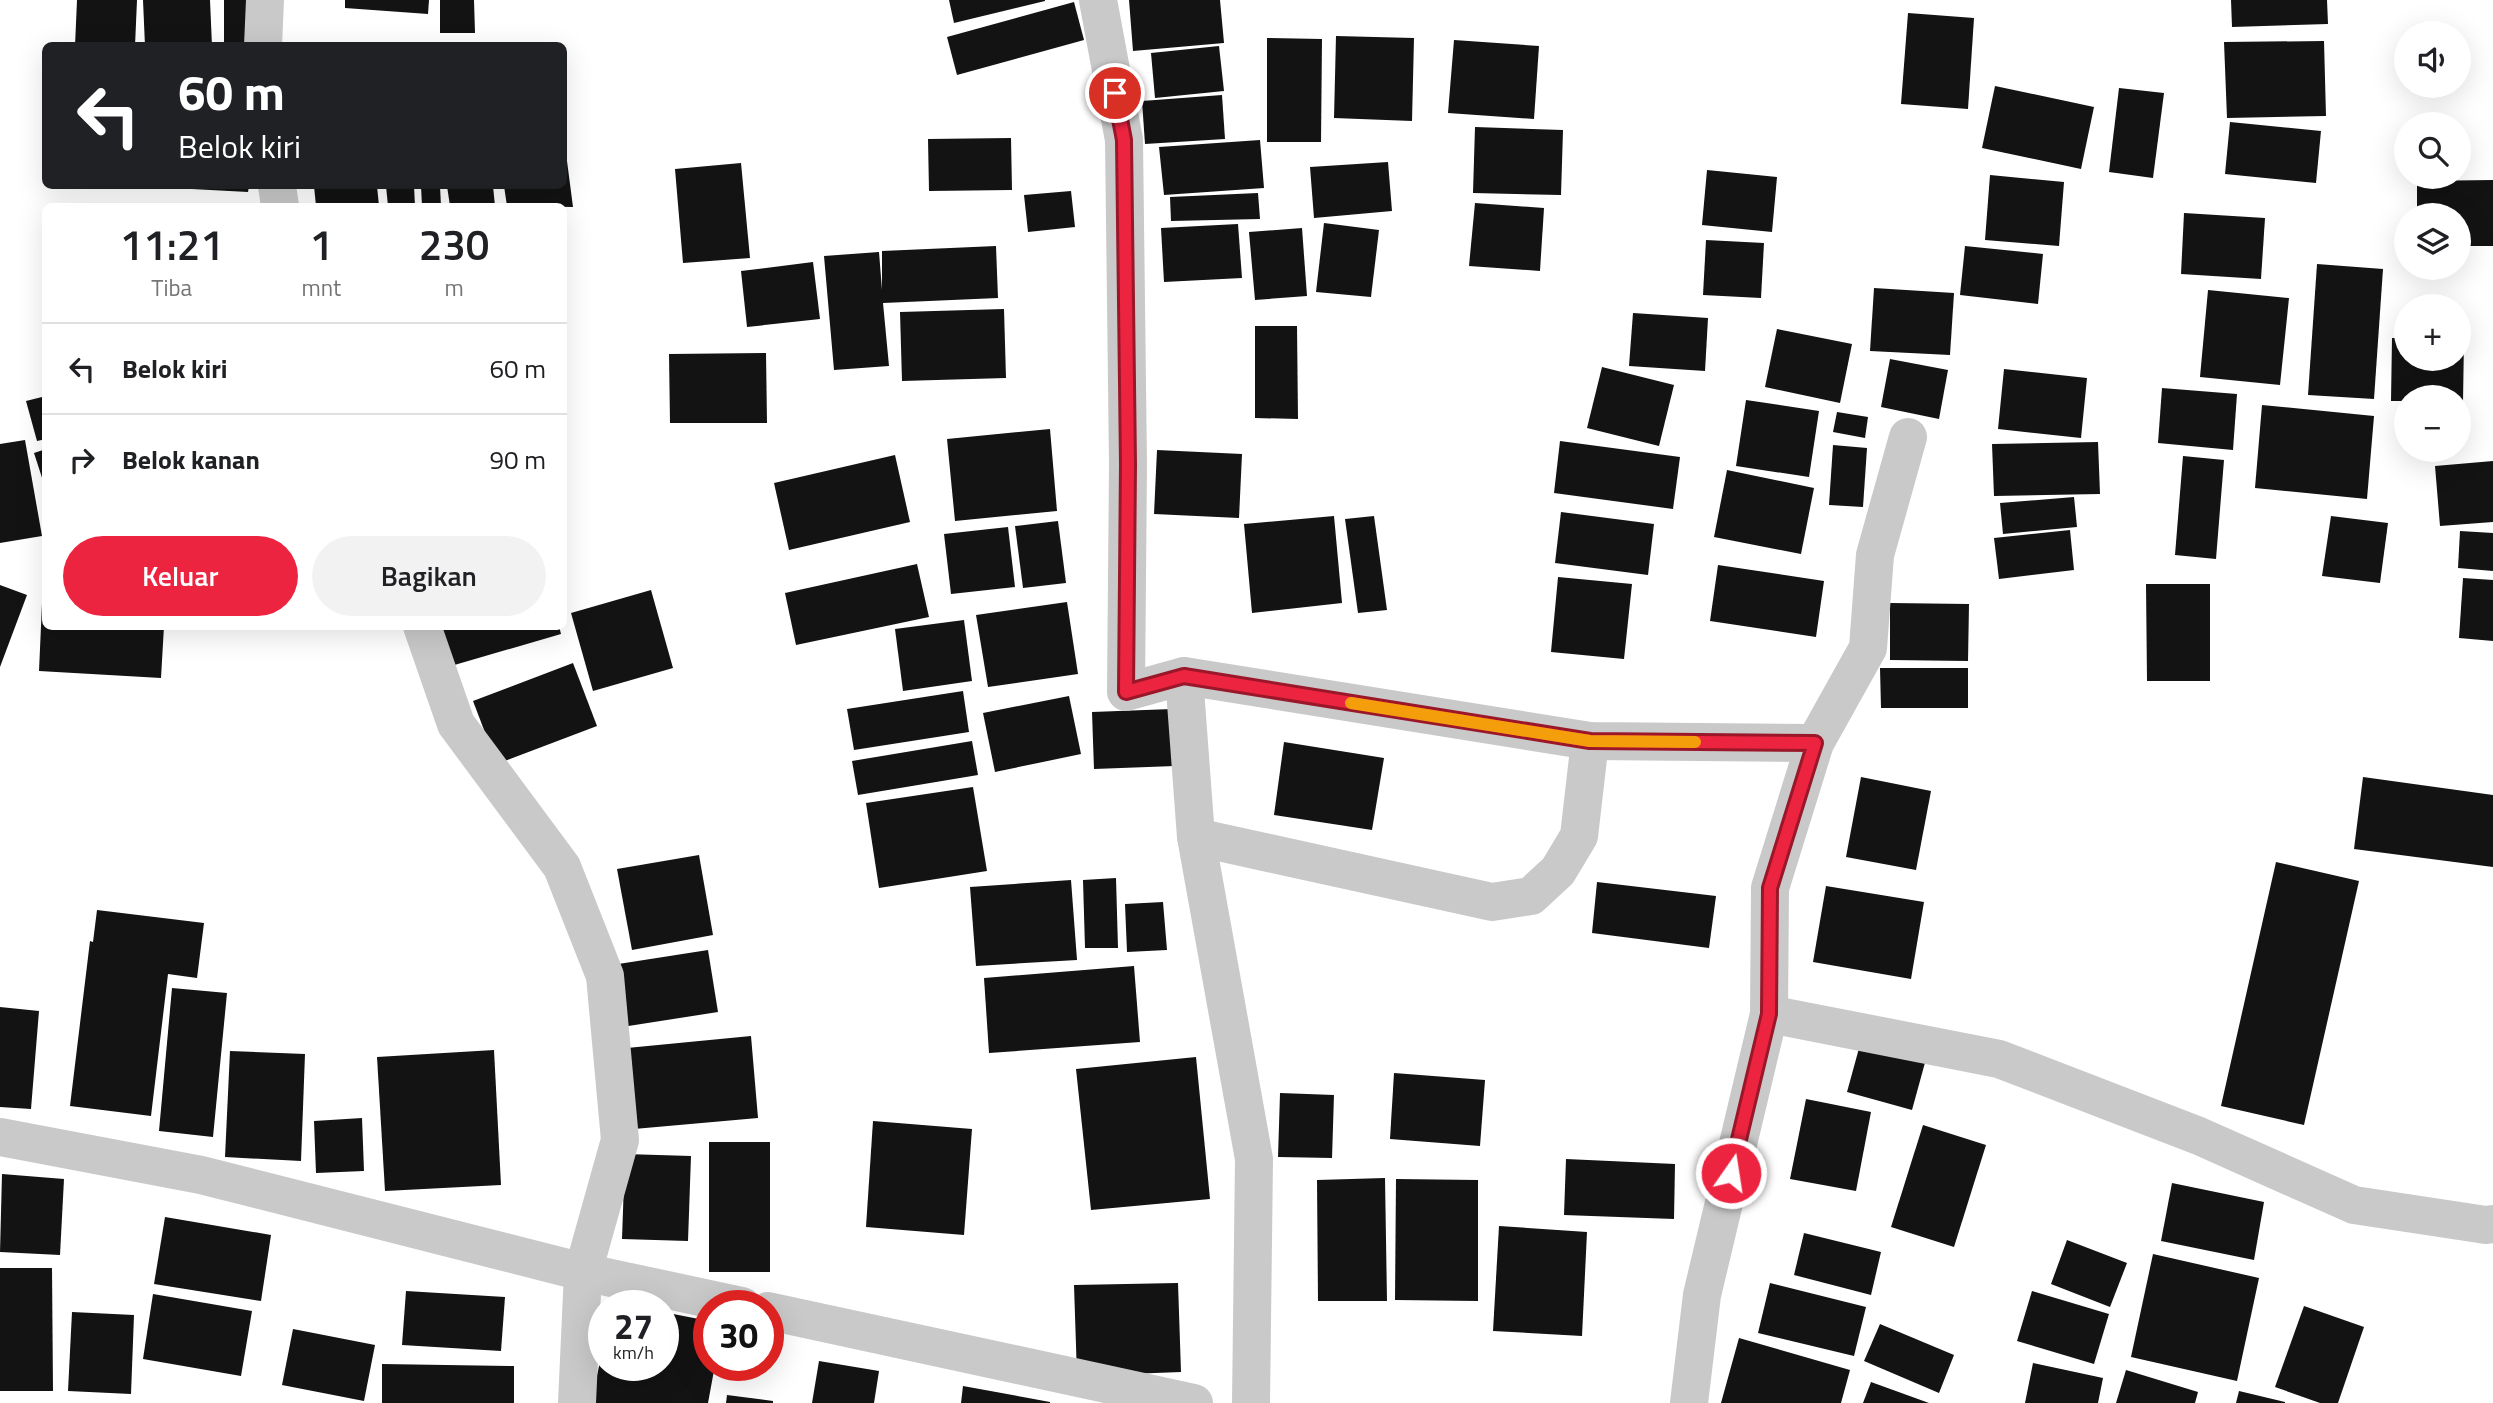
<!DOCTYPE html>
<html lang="id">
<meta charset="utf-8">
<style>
:root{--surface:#fff;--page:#f2f2f2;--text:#202124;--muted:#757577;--line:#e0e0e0;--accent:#ed2440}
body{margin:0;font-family:"Titillium Web",sans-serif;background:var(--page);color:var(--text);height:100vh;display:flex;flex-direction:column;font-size:26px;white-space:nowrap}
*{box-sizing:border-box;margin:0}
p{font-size:23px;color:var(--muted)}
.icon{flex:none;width:38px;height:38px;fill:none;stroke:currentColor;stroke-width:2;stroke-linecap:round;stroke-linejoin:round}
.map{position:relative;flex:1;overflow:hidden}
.drawer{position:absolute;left:42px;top:203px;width:525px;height:427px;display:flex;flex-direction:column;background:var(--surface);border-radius:10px;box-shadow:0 7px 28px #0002}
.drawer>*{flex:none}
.banner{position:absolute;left:42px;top:42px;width:525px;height:147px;border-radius:10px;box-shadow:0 7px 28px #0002;background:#202124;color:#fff;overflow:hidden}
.fabs{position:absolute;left:2394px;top:21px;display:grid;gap:14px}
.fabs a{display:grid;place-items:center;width:77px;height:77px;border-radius:50%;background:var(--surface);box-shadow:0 7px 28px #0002;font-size:35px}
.speed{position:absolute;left:588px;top:1290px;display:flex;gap:14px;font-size:35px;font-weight:700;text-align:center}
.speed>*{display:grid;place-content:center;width:91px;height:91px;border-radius:50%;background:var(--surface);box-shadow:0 7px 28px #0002;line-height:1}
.speed small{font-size:18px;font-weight:400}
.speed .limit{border:10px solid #d22;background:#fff;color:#111}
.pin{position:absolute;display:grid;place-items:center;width:60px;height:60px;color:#fff;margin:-30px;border:4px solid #fff;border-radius:50%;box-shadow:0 2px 7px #0007}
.me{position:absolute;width:77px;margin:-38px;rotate:13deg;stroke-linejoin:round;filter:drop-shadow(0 0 5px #0008)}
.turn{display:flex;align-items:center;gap:24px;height:147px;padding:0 21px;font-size:32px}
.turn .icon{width:91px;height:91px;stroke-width:2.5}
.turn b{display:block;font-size:49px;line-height:60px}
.eta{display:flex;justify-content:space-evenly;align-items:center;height:119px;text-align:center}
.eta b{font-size:42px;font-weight:600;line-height:49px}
.action{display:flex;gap:14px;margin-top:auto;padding:14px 21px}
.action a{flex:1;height:80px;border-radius:42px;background:var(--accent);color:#fff;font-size:28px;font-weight:600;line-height:80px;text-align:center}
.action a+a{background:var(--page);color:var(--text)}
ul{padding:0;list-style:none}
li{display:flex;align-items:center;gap:21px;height:91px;padding:0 21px;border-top:2px solid var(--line)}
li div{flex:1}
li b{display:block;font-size:26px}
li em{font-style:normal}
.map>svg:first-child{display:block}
.building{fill:#131313}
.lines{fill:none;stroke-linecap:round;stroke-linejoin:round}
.minor{stroke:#c9c9c9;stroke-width:38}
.route-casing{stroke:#9a172a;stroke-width:18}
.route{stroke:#ed2440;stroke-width:12}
.slow{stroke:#f59e0b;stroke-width:12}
</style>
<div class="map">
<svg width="2493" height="1403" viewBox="0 0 2493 1403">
<rect width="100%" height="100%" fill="#fff"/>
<!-- building -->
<g class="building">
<path d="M 77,0 L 137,0 L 135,46 L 75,46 Z"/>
<path d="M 143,0 L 210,0 L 212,46 L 145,46 Z"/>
<path d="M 224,0 L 249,0 L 248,46 L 224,46 Z"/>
<path d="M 345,0 L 429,0 L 428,14 L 345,8 Z"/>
<path d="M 440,0 L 474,0 L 475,33 L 440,33 Z"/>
<path d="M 949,0 L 1045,0 L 1045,1 L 954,23 Z"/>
<path d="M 1129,0 L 1220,0 L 1224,43 L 1133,51 Z"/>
<path d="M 2231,0 L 2327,0 L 2328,24 L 2232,27 Z"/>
<path d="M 1074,2 L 1084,40 L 957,75 L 947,37 Z"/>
<path d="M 1908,13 L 1974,18 L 1968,109 L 1901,104 Z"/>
<path d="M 1336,36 L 1414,38 L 1412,121 L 1334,118 Z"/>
<path d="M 1267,38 L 1322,39 L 1321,142 L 1267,142 Z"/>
<path d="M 1454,40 L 1539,46 L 1534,119 L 1448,113 Z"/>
<path d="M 2324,41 L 2326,116 L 2227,118 L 2224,42 Z"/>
<path d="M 1219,46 L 1224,91 L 1155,98 L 1151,53 Z"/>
<path d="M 1995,86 L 2094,107 L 2081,169 L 1982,148 Z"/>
<path d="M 2119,88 L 2164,93 L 2153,178 L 2109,172 Z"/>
<path d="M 1222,95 L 1225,139 L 1145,144 L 1142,101 Z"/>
<path d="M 2230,122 L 2321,131 L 2316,183 L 2225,174 Z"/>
<path d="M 1475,127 L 1563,130 L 1561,195 L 1473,193 Z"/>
<path d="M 564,138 L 573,207 L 507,206 L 504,186 L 564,186 Z"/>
<path d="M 1011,138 L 1012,190 L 929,191 L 928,139 Z"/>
<path d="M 1260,140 L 1264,188 L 1164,195 L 1159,147 Z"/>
<path d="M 1388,162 L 1392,211 L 1314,218 L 1310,167 Z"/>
<path d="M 741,163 L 750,258 L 683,263 L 675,169 Z"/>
<path d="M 1707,170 L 1777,177 L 1772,232 L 1702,225 Z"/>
<path d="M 1990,175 L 2064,182 L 2059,246 L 1985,240 Z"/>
<path d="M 2493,180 L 2493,246 L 2459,246 L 2459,215 L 2417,215 L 2417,181 Z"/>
<path d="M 173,186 L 249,186 L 248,192 L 173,188 Z"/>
<path d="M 314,186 L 377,186 L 379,206 L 316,206 Z"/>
<path d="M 386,186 L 414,186 L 415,206 L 388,206 Z"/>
<path d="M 421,186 L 440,186 L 441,206 L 422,206 Z"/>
<path d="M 447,186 L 493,186 L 495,206 L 450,206 Z"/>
<path d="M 1071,191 L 1075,227 L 1028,232 L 1024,195 Z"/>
<path d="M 1258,193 L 1260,219 L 1171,221 L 1170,197 Z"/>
<path d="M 1475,203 L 1544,208 L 1540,271 L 1469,266 Z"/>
<path d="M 2184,213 L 2265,218 L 2261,279 L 2181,274 Z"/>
<path d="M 1324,223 L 1379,230 L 1371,297 L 1316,292 Z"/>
<path d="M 1238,224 L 1242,278 L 1164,282 L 1161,228 Z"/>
<path d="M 1302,228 L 1307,296 L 1255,300 L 1249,232 Z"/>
<path d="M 1706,240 L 1764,243 L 1761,298 L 1703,295 Z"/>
<path d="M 996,246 L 998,298 L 883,303 L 889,366 L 834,370 L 824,256 L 879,252 L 882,290 L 882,251 Z"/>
<path d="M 1965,246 L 2043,254 L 2038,304 L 1960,295 Z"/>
<path d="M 813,262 L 820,319 L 747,327 L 741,271 Z"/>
<path d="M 2317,264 L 2383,269 L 2374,399 L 2308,395 Z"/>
<path d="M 1874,288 L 1954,293 L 1950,355 L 1870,351 Z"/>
<path d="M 2208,290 L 2289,298 L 2280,385 L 2200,377 Z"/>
<path d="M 1004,309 L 1006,378 L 902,381 L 900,312 Z"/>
<path d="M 1633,313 L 1708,318 L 1705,371 L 1629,366 Z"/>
<path d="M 1255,326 L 1297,326 L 1298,419 L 1255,418 Z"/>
<path d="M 1777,329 L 1852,344 L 1840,403 L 1765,387 Z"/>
<path d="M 2392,338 L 2406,338 L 2406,359 L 2459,359 L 2459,339 L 2464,339 L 2463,402 L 2459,401 L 2459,397 L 2406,397 L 2406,401 L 2391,401 Z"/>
<path d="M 766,353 L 767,423 L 670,423 L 669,354 Z"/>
<path d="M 1890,359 L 1948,370 L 1939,419 L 1881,407 Z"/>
<path d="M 1602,367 L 1674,385 L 1659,446 L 1587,428 Z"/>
<path d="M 2004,369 L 2087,378 L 2081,438 L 1998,429 Z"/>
<path d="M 2162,388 L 2237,394 L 2233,450 L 2158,443 Z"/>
<path d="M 46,396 L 46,439 L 37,441 L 26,401 Z"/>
<path d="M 1746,400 L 1819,411 L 1809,477 L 1736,466 Z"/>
<path d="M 2262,405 L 2374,416 L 2367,499 L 2255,488 Z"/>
<path d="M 1837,412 L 1868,417 L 1865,438 L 1833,432 Z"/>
<path d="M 1050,429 L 1057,511 L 955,521 L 947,439 Z"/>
<path d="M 25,440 L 42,536 L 0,543 L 0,444 Z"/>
<path d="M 1560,441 L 1680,457 L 1673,509 L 1554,493 Z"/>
<path d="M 2098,442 L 2100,494 L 1994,496 L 1992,444 Z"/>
<path d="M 1833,445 L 1867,448 L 1863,507 L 1829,505 Z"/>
<path d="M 46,449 L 46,487 L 45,487 L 34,453 Z"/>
<path d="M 1157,450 L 1242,454 L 1239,518 L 1154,514 Z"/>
<path d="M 895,455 L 910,522 L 789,550 L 774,483 Z"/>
<path d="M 2183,456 L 2224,460 L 2216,559 L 2175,555 Z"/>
<path d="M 2493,461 L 2493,522 L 2440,526 L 2435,466 Z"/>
<path d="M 1727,470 L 1814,488 L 1801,554 L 1714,537 Z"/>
<path d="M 2074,497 L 2077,527 L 2003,534 L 2000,503 Z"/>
<path d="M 1561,512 L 1654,524 L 1648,575 L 1555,563 Z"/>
<path d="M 1334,516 L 1342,603 L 1252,613 L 1244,524 Z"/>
<path d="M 1374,516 L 1387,610 L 1358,613 L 1345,519 Z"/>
<path d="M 2331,516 L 2388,523 L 2380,583 L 2322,576 Z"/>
<path d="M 1058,521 L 1066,583 L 1023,588 L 1015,526 Z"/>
<path d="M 1008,527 L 1015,587 L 951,594 L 944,534 Z"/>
<path d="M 2070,530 L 2074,570 L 1999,579 L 1994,538 Z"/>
<path d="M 2460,531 L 2493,533 L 2493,571 L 2458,568 Z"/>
<path d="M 917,564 L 929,617 L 796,645 L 785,593 Z"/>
<path d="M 1718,565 L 1824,581 L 1816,637 L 1710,621 Z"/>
<path d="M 1558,577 L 1632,584 L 1624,659 L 1551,652 Z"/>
<path d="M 2463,578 L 2493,580 L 2493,641 L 2459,638 Z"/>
<path d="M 43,581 L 46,581 L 46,626 L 164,626 L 161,678 L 39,671 Z"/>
<path d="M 2146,584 L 2210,584 L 2210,681 L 2147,681 Z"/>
<path d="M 0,585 L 27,595 L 0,667 Z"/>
<path d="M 651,590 L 673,668 L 593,691 L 571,613 Z"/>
<path d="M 1067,602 L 1078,674 L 988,687 L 976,615 Z"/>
<path d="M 1890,603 L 1969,604 L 1968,661 L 1890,660 Z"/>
<path d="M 964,620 L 972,681 L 903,691 L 895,629 Z"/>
<path d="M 439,626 L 559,626 L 561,634 L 451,666 Z"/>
<path d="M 573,663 L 597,726 L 497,764 L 473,701 Z"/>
<path d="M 1880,668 L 1968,668 L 1968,708 L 1881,708 Z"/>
<path d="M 963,691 L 969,732 L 854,750 L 847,709 Z"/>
<path d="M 1069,696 L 1081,754 L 995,772 L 983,713 Z"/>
<path d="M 1172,709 L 1175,766 L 1094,769 L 1092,712 Z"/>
<path d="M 972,741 L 978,775 L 858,795 L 852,761 Z"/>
<path d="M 1284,742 L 1384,758 L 1372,830 L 1274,815 Z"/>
<path d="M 1861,777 L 1931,791 L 1916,870 L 1846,857 Z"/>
<path d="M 2363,777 L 2493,795 L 2493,867 L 2354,849 Z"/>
<path d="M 973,787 L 987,871 L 879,888 L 866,803 Z"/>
<path d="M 699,855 L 713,935 L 632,950 L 617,869 Z"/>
<path d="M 2276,862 L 2359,881 L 2304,1125 L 2221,1106 Z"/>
<path d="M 1116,878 L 1118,948 L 1085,948 L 1083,880 Z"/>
<path d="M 1071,880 L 1077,960 L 976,966 L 970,887 Z"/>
<path d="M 1597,882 L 1716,896 L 1709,948 L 1592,933 Z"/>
<path d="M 1826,886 L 1924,902 L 1911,979 L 1813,962 Z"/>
<path d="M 1163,902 L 1167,950 L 1127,952 L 1125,904 Z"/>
<path d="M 97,910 L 204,923 L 197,978 L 168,974 L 151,1116 L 70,1106 L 90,941 L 93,942 Z"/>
<path d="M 708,950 L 718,1012 L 622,1027 L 612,965 Z"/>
<path d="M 1134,966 L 1140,1042 L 989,1053 L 984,978 Z"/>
<path d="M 172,988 L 227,993 L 213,1137 L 159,1131 Z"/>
<path d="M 0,1007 L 39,1011 L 31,1109 L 0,1107 Z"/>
<path d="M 751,1036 L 758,1118 L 634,1129 L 627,1048 Z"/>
<path d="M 1861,1041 L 1926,1059 L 1912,1110 L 1847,1092 Z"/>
<path d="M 494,1050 L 501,1185 L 385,1191 L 377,1057 Z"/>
<path d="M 230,1051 L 305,1054 L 301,1161 L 225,1157 Z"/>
<path d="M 1196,1057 L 1210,1199 L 1091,1210 L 1076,1069 Z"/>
<path d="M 1394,1073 L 1485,1080 L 1480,1146 L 1390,1139 Z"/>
<path d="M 1280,1093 L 1334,1095 L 1332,1158 L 1278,1157 Z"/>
<path d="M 1806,1099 L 1871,1112 L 1856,1191 L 1790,1179 Z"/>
<path d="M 362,1118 L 364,1171 L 316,1173 L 314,1121 Z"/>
<path d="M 873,1121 L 972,1129 L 964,1235 L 866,1227 Z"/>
<path d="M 1923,1125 L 1986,1145 L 1954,1247 L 1891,1227 Z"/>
<rect x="709" y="1142" width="61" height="130"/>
<path d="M 625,1154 L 691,1156 L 688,1241 L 622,1239 Z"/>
<path d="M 1566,1159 L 1675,1164 L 1674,1219 L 1564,1215 Z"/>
<path d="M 2,1174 L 64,1179 L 60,1255 L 0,1252 Z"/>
<path d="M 1385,1178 L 1387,1301 L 1318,1301 L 1317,1180 Z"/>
<path d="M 1396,1179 L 1478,1180 L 1478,1301 L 1395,1300 Z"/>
<path d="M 2172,1183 L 2264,1202 L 2254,1260 L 2161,1241 Z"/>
<path d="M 165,1217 L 271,1235 L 261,1301 L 154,1284 Z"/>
<path d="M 1499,1226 L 1587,1232 L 1582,1336 L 1493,1331 Z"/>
<path d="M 1804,1233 L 1881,1252 L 1871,1295 L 1794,1275 Z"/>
<path d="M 2067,1240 L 2127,1263 L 2110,1307 L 2051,1284 Z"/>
<path d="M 2153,1254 L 2259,1278 L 2237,1381 L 2131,1357 Z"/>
<path d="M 0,1268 L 52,1268 L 53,1391 L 0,1391 Z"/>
<path d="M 1178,1283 L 1181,1372 L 1077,1376 L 1074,1285 Z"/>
<path d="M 1770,1283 L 1866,1307 L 1854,1356 L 1758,1333 Z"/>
<path d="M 406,1291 L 505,1297 L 501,1351 L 402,1345 Z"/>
<path d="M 2032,1291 L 2109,1314 L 2094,1364 L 2017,1341 Z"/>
<path d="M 153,1294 L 252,1311 L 241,1376 L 143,1359 Z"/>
<path d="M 2304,1306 L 2364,1327 L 2338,1403 L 2320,1403 L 2275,1387 Z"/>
<path d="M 72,1312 L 134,1315 L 131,1394 L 68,1391 Z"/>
<path d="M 663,1312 L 709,1321 L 709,1365 L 715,1365 L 708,1403 L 591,1403 L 603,1348 L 604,1365 L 663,1365 Z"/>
<path d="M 1880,1324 L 1954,1355 L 1939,1393 L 1864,1361 Z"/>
<path d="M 293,1329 L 375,1345 L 364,1401 L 282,1385 Z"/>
<path d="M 1739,1338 L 1850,1370 L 1841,1403 L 1721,1403 Z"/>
<path d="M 819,1361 L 879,1371 L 874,1403 L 812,1403 Z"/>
<path d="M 2033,1363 L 2103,1378 L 2098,1403 L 2025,1403 Z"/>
<path d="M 382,1364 L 514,1366 L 514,1403 L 382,1403 Z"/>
<path d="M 2126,1370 L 2198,1392 L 2195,1403 L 2116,1403 Z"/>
<path d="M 1871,1382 L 1929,1403 L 1863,1403 Z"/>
<path d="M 963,1386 L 1050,1402 L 1050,1403 L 961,1403 Z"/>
<path d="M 2239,1391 L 2285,1402 L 2285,1403 L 2236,1403 Z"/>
<path d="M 727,1395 L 773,1401 L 773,1403 L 726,1403 Z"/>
</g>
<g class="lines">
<!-- minor -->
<g class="minor">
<path d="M 1098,0 L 1124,140 L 1128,464 L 1126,692 L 1184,676 L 1196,837 L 1254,1159 L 1251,1403"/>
<path d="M 263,46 L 265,0"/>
<path d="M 277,186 L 280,206"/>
<path d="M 422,626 L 456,724 L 562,867 L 605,976 L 620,1140 L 583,1272 L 577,1403"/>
<path d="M 1184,676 L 1590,741 L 1815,743"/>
<path d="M 1196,837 L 1492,902 L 1531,896 L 1558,871 L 1579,836 L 1590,741"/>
<path d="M 1769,1014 L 1999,1059 L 2199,1136 L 2354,1205 L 2486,1225 L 2493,1224"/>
<path d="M 0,1137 L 201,1175 L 583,1272 L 742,1306"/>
<path d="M 768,1311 L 1194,1403"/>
<path d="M 1689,1403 L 1702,1295 L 1769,1014 L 1770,888 L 1815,743 L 1868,648 L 1875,555 L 1908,437"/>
</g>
</g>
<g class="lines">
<defs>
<path id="route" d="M 1115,93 L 1124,140 L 1128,464 L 1126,692 L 1184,676 L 1590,741 L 1815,743 L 1770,888 L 1769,1014 L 1731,1173"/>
</defs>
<!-- route casing -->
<use href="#route" class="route-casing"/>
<!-- route -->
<use href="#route" class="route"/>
<!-- slow -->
<path class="slow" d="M 1351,703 L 1590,741 L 1695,742"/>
</g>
</svg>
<div class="fabs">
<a><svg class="icon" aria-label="sound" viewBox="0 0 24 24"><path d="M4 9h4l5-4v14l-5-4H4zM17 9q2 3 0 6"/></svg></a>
<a><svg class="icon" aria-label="search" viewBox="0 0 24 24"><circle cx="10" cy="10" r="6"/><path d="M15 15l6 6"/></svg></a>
<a><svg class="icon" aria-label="layers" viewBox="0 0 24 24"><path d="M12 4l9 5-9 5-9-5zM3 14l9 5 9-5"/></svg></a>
<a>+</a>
<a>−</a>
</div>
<div class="speed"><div>27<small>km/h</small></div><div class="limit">30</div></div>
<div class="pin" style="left:1115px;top:93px;background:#d93025"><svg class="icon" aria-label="arrive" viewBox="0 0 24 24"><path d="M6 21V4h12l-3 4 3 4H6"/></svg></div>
<svg class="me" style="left:1731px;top:1173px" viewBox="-20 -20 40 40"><circle r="17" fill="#ed2440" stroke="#fff" stroke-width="3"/><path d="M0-11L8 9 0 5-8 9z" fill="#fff"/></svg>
<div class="banner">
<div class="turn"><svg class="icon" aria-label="left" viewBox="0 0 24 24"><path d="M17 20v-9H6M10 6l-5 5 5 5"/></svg><div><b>60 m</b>Belok kiri</div></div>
</div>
<section class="drawer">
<div class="eta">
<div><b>11:21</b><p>Tiba</p></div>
<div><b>1</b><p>mnt</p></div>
<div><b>230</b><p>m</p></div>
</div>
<ul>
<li><svg class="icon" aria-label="left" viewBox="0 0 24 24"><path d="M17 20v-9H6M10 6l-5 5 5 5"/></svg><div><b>Belok kiri</b></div><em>60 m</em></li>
<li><svg class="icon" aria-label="right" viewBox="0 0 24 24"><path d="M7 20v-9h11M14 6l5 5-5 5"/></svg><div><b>Belok kanan</b></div><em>90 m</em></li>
</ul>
<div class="action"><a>Keluar</a><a>Bagikan</a></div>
</section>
</div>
